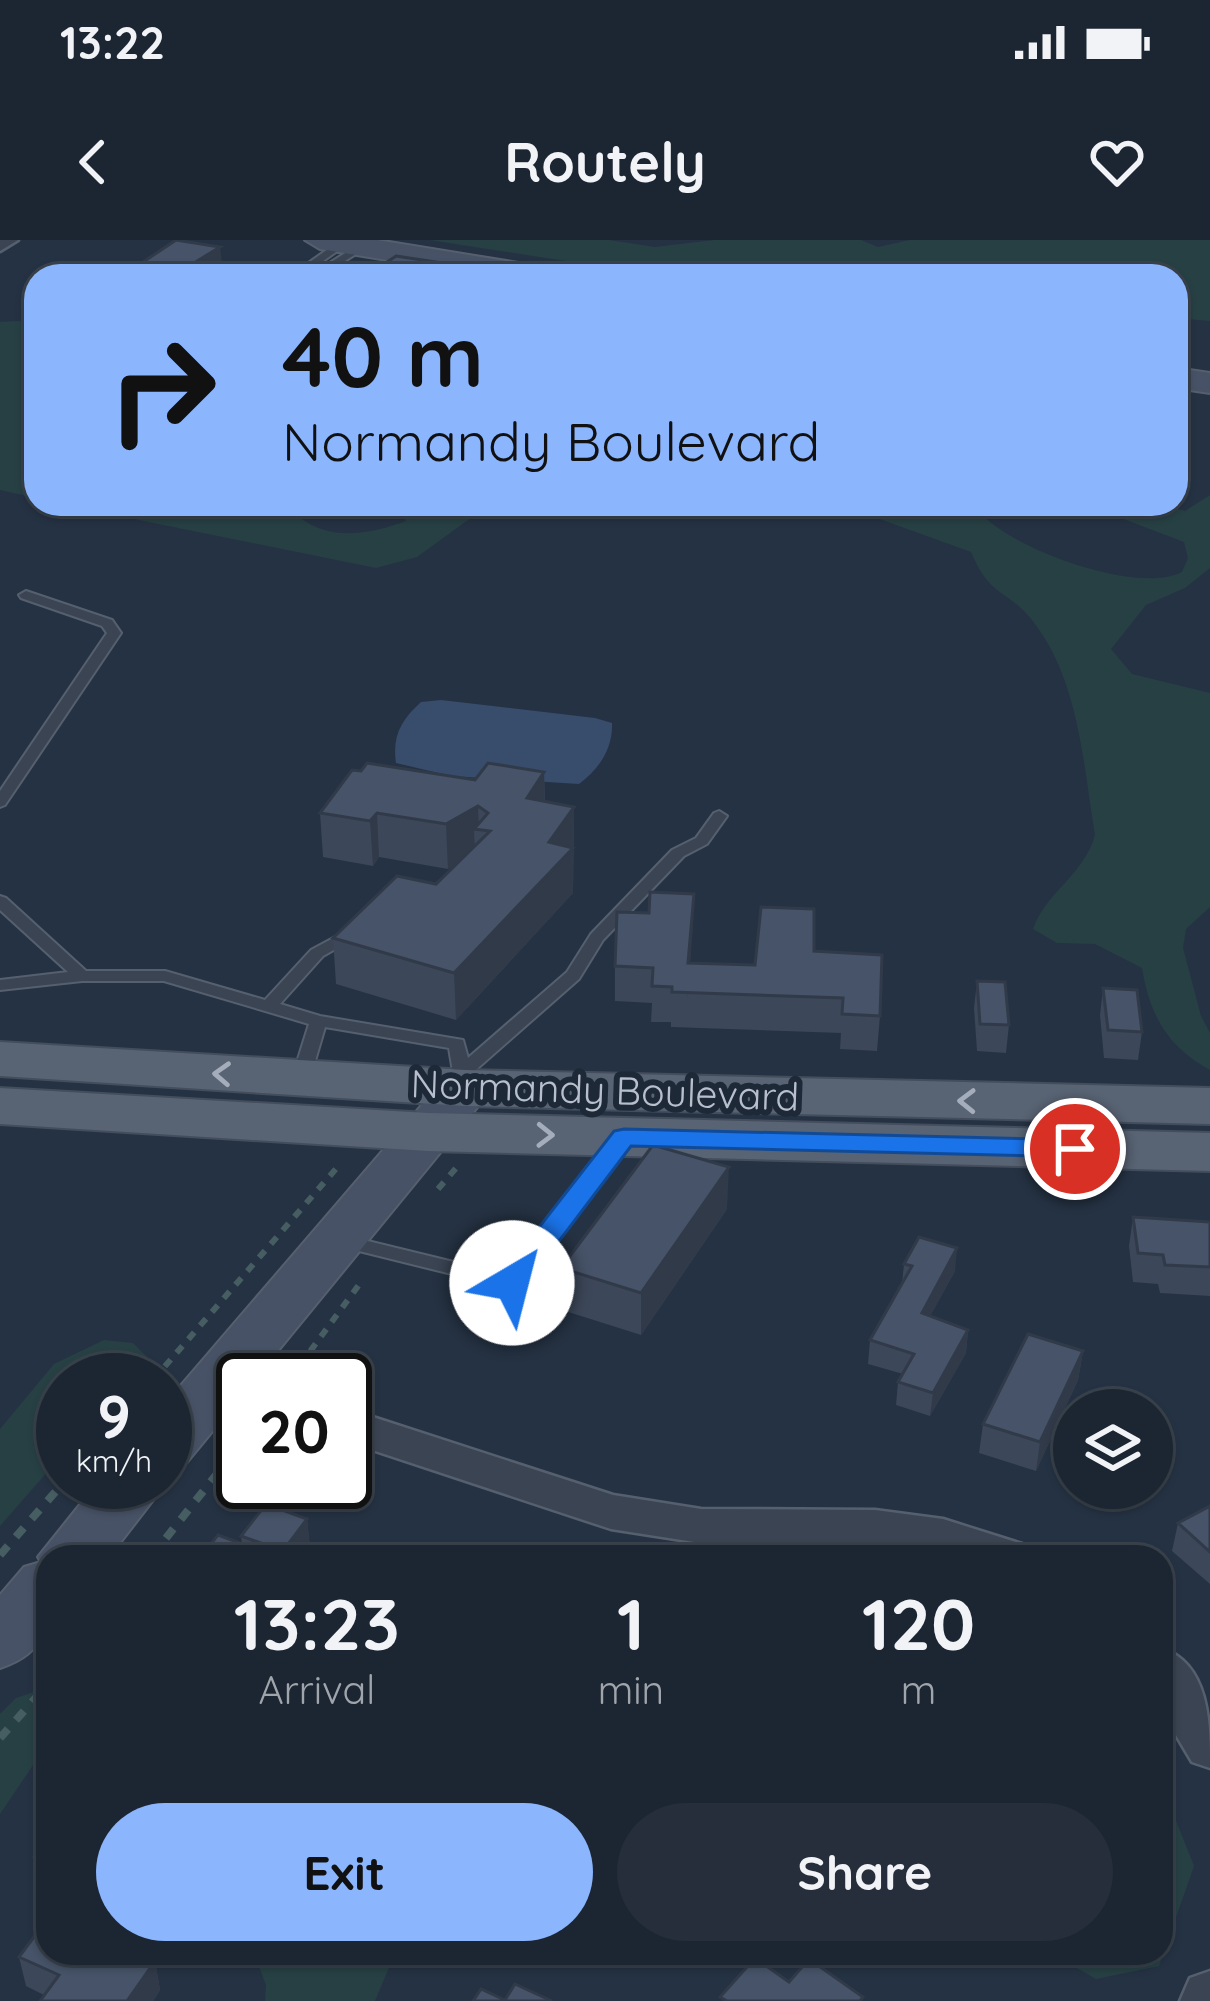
<!DOCTYPE html>
<style>
:root{--surface:#1c2632;--page:#252e3a;--text:#f1f3f6;--muted:#a0a5ac;--line:#3a434d;--accent:#8bb5fd}
body{margin:0;font-family:Quicksand,sans-serif;background:var(--page);color:var(--text);height:100vh;display:flex;flex-direction:column;font-size:45px;white-space:nowrap}
*{box-sizing:border-box;margin:0}
p{font-size:39px;color:var(--muted)}
.icon{flex:none;width:66px;height:66px;fill:none;stroke:currentColor;stroke-width:2;stroke-linecap:round;stroke-linejoin:round}
.map{position:relative;flex:1;overflow:hidden}
.panel{position:absolute;left:36px;top:1305px;width:1137px;height:420px;display:flex;flex-direction:column;background:var(--surface);border-radius:36px;box-shadow:0 3px 9px #0004,0 0 0 3px var(--line)}
.panel>*{flex:none}
.hud{position:absolute;left:24px;top:24px;width:1164px;height:252px;border-radius:36px;box-shadow:0 3px 9px #0004,0 0 0 3px var(--line);background:#8bb5fd;color:#111;overflow:hidden}
.controls{position:absolute;left:1053px;top:1149px;display:grid;gap:24px}
.controls a{display:grid;place-items:center;width:120px;height:120px;border-radius:50%;background:var(--surface);box-shadow:0 3px 9px #0004,0 0 0 3px var(--line);font-size:60px}
.speed{position:absolute;left:36px;top:1113px;display:flex;gap:24px;font-size:60px;font-weight:700;text-align:center}
.speed>*{display:grid;place-content:center;width:156px;height:156px;border-radius:50%;background:var(--surface);box-shadow:0 3px 9px #0004,0 0 0 3px var(--line);line-height:1}
.speed small{font-size:30px;font-weight:400}
.speed .limit{border:6px solid #111;border-radius:18px;background:#fff;color:#111}
.pin{position:absolute;display:grid;place-items:center;width:102px;height:102px;color:#fff;margin:-51px;border:6px solid #fff;border-radius:50%;box-shadow:0 3px 12px #0007}
.me{position:absolute;width:132px;margin:-66px;rotate:37deg;stroke-linejoin:round;filter:drop-shadow(0 0 9px #0008)}
.turn{display:flex;align-items:center;gap:42px;height:252px;padding:0 60px;font-size:54px}
.turn .icon{width:156px;height:156px;stroke-width:2.5}
.turn b{display:block;font-size:84px;line-height:102px}
.eta{display:flex;justify-content:space-evenly;align-items:center;height:204px;text-align:center}
.eta b{font-size:72px;font-weight:700;line-height:84px}
.cta{display:flex;gap:24px;margin-top:auto;padding:24px 60px}
.cta a{flex:1;height:138px;border-radius:72px;background:var(--accent);color:#111;font-size:48px;font-weight:700;line-height:138px;text-align:center}
.cta a+a{background:var(--page);color:var(--text)}
.status{display:flex;justify-content:space-between;align-items:center;height:84px;padding:0 60px;background:var(--surface);direction:ltr}
.status svg{height:33px;fill:currentColor}
header{display:flex;justify-content:space-between;align-items:center;height:156px;padding:0 60px;background:var(--surface);font-size:54px;font-weight:700}
.map>svg:first-child{display:block}
.green{fill:#274044}
.water{fill:#384c6b}
.lines{fill:none;stroke-linecap:round;stroke-linejoin:round}
.lane-casing{stroke:#555f6d;stroke-width:4}
.street-casing{stroke:#555f6d;stroke-width:5}
.secondary-casing{stroke:#555f6d;stroke-width:4}
.primary-casing{stroke:#434d5c;stroke-width:4}
.path-far1{stroke:#465d61;stroke-width:6;stroke-dasharray:9 9;stroke-linecap:butt}
.path{stroke:#465d61;stroke-width:8;stroke-dasharray:12 12;stroke-linecap:butt}
.lane{fill:#3a4453;fill-rule:evenodd}
.street{fill:#3a4453;fill-rule:evenodd}
.secondary{fill:#475266;fill-rule:evenodd}
.primary{fill:#586373;fill-rule:evenodd}
.wall{fill:#3c4759}
.shaded-wall{fill:#313a49}
.building{fill:#465368;stroke:#313a49;stroke-width:3}
.oneway{stroke:#a4adbb}
.route{fill:#1a73e8;stroke:#114b97;stroke-width:3}
.labels{text-anchor:middle;stroke-width:12;stroke-linejoin:round;paint-order:stroke}
.street-label{font-size:39px;fill:#b7bfcd;stroke:#1e2938}
</style>
<div class="status"><b>13:22</b><svg viewBox="0 0 49 12"><path d="M0 12V9h3v3zM5 12V6h3v6zM10 12V3h3v9zM15 12V0h3v12zM26 1h20v11H26zM47 4h2v5h-2z"/></svg></div>
<header><svg class="icon" aria-label="back" viewBox="0 0 24 24"><path d="M15 5l-7 7 7 7"/></svg>Routely<svg class="icon" aria-label="heart" viewBox="0 0 24 24"><path d="M12 20l-8-8c-3-5 5-10 8-4 3-6 11-1 8 4z"/></svg></header>
<div class="map">
<svg width="1210" height="1761" viewBox="0 0 1210 1761">
<rect width="100%" height="100%" fill="#253243"/>
<!-- green -->
<g class="green">
<path d="M 430,0 L 609,0 L 655,7 L 714,0 L 861,0 L 878,7 L 910,0 L 1210,0 L 1210,81 L 1176,78 L 1176,36 L 662,36 Z"/>
<path d="M 36,80 L 36,258 L 0,250 L 0,82 Z"/>
<path d="M 1210,255 L 1210,328 L 1185,348 L 1146,365 L 1111,409 L 1132,434 L 1210,453 L 1210,667 L 1186,689 L 1183,708 L 1201,776 L 1210,793 L 1210,830 C 1167,806 1150,776 1142,728 L 1095,704 L 1057,703 L 1033,689 C 1046,652 1084,635 1095,595 C 1083,523 1079,439 1032,380 C 1006,348 991,359 971,312 L 838,264 L 973,264 C 999,306 1137,356 1182,332 L 1188,318 L 1184,302 L 1084,264 L 1161,264 L 1185,271 Z"/>
<path d="M 60,264 L 306,264 L 299,277 C 331,302 370,294 406,281 L 396,264 L 490,264 L 417,317 L 376,328 Z"/>
<path d="M 104,1100 L 133,1103 L 147,1117 L 127,1140 L 63,1140 L 63,1214 L 0,1286 L 0,1189 L 54,1124 Z"/>
<path d="M 48,1447 L 48,1503 L 0,1574 L 0,1474 L 16,1458 Z"/>
<path d="M 1175,1578 L 1194,1626 L 1159,1726 L 1096,1739 L 1051,1713 L 1161,1713 L 1161,1580 Z"/>
<path d="M 254,1713 L 395,1713 L 375,1761 L 265,1761 L 266,1745 Z"/>
</g>
<!-- water -->
<path class="water" d="M 441,460 L 595,478 L 612,483 C 613,509 599,529 579,544 L 451,536 L 396,523 C 392,496 401,480 421,462 Z"/>
<g class="lines">
<defs>
<g id="lane">
<path d="M 338,2 L 347,4 L 302,36 L 290,36 Z"/>
<path d="M 358,5 L 367,7 L 321,36 L 309,36 Z"/>
<path d="M 26,351 L 112,380 L 121,393 L 5,565 L 0,567 L 0,551 L 107,393 L 102,386 L 21,358 L 19,355 Z"/>
<path d="M 719,571 L 727,576 L 707,604 L 684,616 L 603,700 L 579,739 L 471,834 L 469,842 L 463,843 L 454,838 L 449,808 L 325,787 L 310,838 L 307,842 L 295,842 L 292,838 L 309,784 L 164,741 L 82,741 L 0,750 L 0,740 L 68,732 L 0,670 L 0,656 L 6,658 L 86,731 L 165,731 L 265,760 L 311,710 L 352,688 L 360,693 L 358,696 L 323,716 L 280,764 L 320,776 L 463,800 L 468,818 L 567,732 L 591,694 L 672,610 L 696,598 L 714,573 Z"/>
<path d="M 624,891 L 633,897 L 630,901 L 519,1048 L 512,1049 L 339,1006 L 329,1000 L 339,994 L 507,1035 L 618,893 Z"/>
</g>
<g id="street">
<path d="M 0,0 L 18,0 L 0,11 Z"/>
<path d="M 345,1168 L 613,1255 L 701,1269 L 875,1270 L 943,1279 L 1022,1304 L 1029,1317 L 950,1317 L 875,1304 L 701,1303 L 611,1289 L 345,1201 Z"/>
<path d="M 1161,1408 C 1210,1424 1210,1484 1210,1528 L 1192,1522 L 1161,1470 Z"/>
<path d="M 1210,1731 L 1210,1761 L 1180,1761 L 1190,1738 Z"/>
</g>
<g id="secondary">
<path d="M 305,0 L 377,0 L 543,27 L 559,36 L 485,36 L 320,9 Z"/>
<path d="M 1176,128 L 1210,133 L 1210,153 L 1176,148 Z"/>
<path d="M 465,832 L 484,837 L 492,848 L 484,859 L 254,1140 L 243,1140 L 243,1154 L 187,1222 L 165,1228 L 165,1164 L 446,837 Z"/>
<path d="M 165,1239 L 167,1242 L 109,1317 L 48,1317 C 48,1369 59,1409 0,1428 L 0,1355 L 24,1327 L 41,1322 L 38,1317 L 98,1242 Z"/>
</g>
<g id="primary">
<path d="M 0,802 L 465,830 L 1210,848 L 1210,884 L 465,866 L 0,836 Z"/>
<path d="M 0,848 L 428,873 L 1210,893 L 1210,931 L 428,911 L 0,884 Z"/>
</g>
</defs>
<!-- lane casing -->
<use href="#lane" class="lane-casing"/>
<!-- street casing -->
<use href="#street" class="street-casing"/>
<!-- secondary casing -->
<use href="#secondary" class="secondary-casing"/>
<!-- primary casing -->
<use href="#primary" class="primary-casing"/>
<!-- path-far1 -->
<g class="path-far1">
<path d="M 438,949 L 457,927"/>
<path d="M 153,1140 L 341,923"/>
<path d="M 289,1140 L 361,1042"/>
</g>
<!-- path -->
<g class="path">
<path d="M 0,1315 L 64,1242"/>
<path d="M 151,1317 L 243,1201"/>
<path d="M 0,1498 L 48,1444"/>
</g>
<!-- lane -->
<use href="#lane" class="lane"/>
<!-- street -->
<use href="#street" class="street"/>
<!-- secondary -->
<use href="#secondary" class="secondary"/>
<!-- primary -->
<use href="#primary" class="primary"/>
</g>
<!-- wall -->
<g class="wall">
<path d="M 544,532 L 545,561 L 574,567 L 573,653 L 456,780 L 336,744 L 333,698 L 436,644 L 457,624 L 448,629 L 379,617 L 373,626 L 323,617 L 320,573 L 475,540 Z"/>
<path d="M 694,654 L 690,723 L 755,725 L 814,711 L 880,776 L 877,811 L 840,809 L 841,793 L 671,787 L 671,782 L 651,782 L 652,763 L 615,761 L 615,726 L 649,673 Z"/>
<path d="M 977,741 L 1009,785 L 1006,813 L 977,811 L 974,768 Z"/>
<path d="M 1103,748 L 1142,792 L 1138,820 L 1104,818 L 1100,775 Z"/>
<path d="M 727,969 L 641,1095 L 562,1070 L 561,1028 Z"/>
<path d="M 1133,977 L 1210,982 L 1210,1056 L 1160,1053 L 1158,1044 L 1133,1042 L 1129,1006 Z"/>
<path d="M 904,1024 L 955,1031 L 930,1076 L 968,1090 L 966,1113 L 930,1176 L 896,1165 L 898,1142 L 903,1134 L 868,1124 L 870,1100 L 902,1044 Z"/>
<path d="M 1083,1111 L 1078,1140 L 1036,1231 L 979,1213 L 983,1184 Z"/>
<path d="M 1210,1266 L 1210,1344 L 1172,1311 L 1178,1283 Z"/>
<path d="M 307,1279 L 310,1308 L 304,1317 L 200,1317 L 242,1304 L 241,1296 Z"/>
<path d="M 48,1597 L 48,1650 L 41,1647 L 34,1617 Z"/>
<path d="M 19,1717 L 155,1721 L 160,1750 L 153,1761 L 40,1761 L 44,1755 L 26,1746 Z"/>
</g>
<!-- shaded-wall -->
<g class="shaded-wall">
<path d="M 220,7 L 222,23 L 201,36 L 173,36 Z"/>
<path d="M 435,22 L 435,36 L 414,36 Z"/>
<path d="M 544,532 L 545,576 L 527,558 Z"/>
<path d="M 478,566 L 479,590 L 474,589 L 475,613 L 448,629 L 446,584 Z"/>
<path d="M 574,567 L 573,653 L 456,780 L 454,733 Z"/>
<path d="M 377,573 L 379,617 L 373,626 L 370,581 Z"/>
<path d="M 694,654 L 693,688 L 687,758 L 688,723 Z"/>
<path d="M 729,927 L 727,969 L 641,1095 L 641,1053 Z"/>
<path d="M 957,1008 L 955,1031 L 919,1096 L 922,1073 Z"/>
<path d="M 968,1090 L 966,1113 L 930,1176 L 933,1153 Z"/>
<path d="M 1083,1111 L 1078,1140 L 1036,1231 L 1040,1202 Z"/>
<path d="M 307,1279 L 310,1308 L 304,1317 L 283,1317 L 283,1311 Z"/>
<path d="M 155,1721 L 160,1750 L 153,1761 L 127,1761 Z"/>
</g>
<!-- building -->
<g class="building">
<path d="M 176,0 L 220,7 L 173,36 L 122,36 Z"/>
<path d="M 396,16 L 435,22 L 414,36 L 366,36 Z"/>
<path d="M 367,523 L 475,540 L 488,523 L 544,532 L 527,558 L 574,567 L 549,602 L 573,608 L 454,733 L 333,698 L 397,636 L 436,644 L 490,591 L 474,589 L 488,573 L 478,566 L 446,584 L 377,573 L 370,581 L 320,573 L 352,530 L 361,531 Z"/>
<path d="M 650,652 L 694,654 L 688,723 L 755,725 L 761,667 L 814,669 L 814,711 L 882,715 L 880,776 L 842,774 L 843,758 L 672,752 L 672,747 L 652,746 L 653,728 L 615,726 L 617,672 L 649,673 Z"/>
<path d="M 977,741 L 1005,742 L 1009,785 L 980,784 Z"/>
<path d="M 1103,748 L 1137,750 L 1142,792 L 1108,790 Z"/>
<path d="M 653,905 L 729,927 L 641,1053 L 561,1028 Z"/>
<path d="M 1133,977 L 1210,982 L 1210,1027 L 1165,1025 L 1163,1015 L 1138,1013 Z"/>
<path d="M 919,997 L 957,1008 L 922,1073 L 968,1090 L 933,1153 L 898,1142 L 914,1114 L 870,1100 L 912,1026 L 904,1024 Z"/>
<path d="M 1028,1094 L 1083,1111 L 1040,1202 L 983,1184 Z"/>
<path d="M 266,1264 L 307,1279 L 283,1311 L 241,1296 Z"/>
<path d="M 1210,1266 L 1210,1312 L 1178,1283 Z"/>
<path d="M 218,1295 L 262,1311 L 257,1317 L 200,1317 Z"/>
<path d="M 473,1305 L 488,1317 L 457,1317 Z"/>
<path d="M 172,1307 L 200,1317 L 164,1317 Z"/>
<path d="M 48,1597 L 48,1624 L 34,1617 Z"/>
<path d="M 48,1678 L 48,1713 L 137,1713 L 155,1721 L 127,1761 L 40,1761 L 59,1735 L 19,1717 Z"/>
<path d="M 755,1718 L 789,1742 L 809,1719 L 863,1757 L 860,1761 L 727,1761 L 720,1757 Z"/>
<path d="M 515,1744 L 552,1761 L 473,1761 L 481,1749 L 505,1760 Z"/>
</g>
<!-- one-way arrows -->
<defs><path id="oneway-chevron" d="M-2-3.5L2.5 0L-2 3.5" fill="none" stroke-width="1.6" stroke-linecap="round" stroke-linejoin="round" transform="scale(3)"/></defs>
<g class="oneway">
<use href="#oneway-chevron" transform="translate(222 834) rotate(-177)"/>
<use href="#oneway-chevron" transform="translate(967 861) rotate(-179)"/>
<use href="#oneway-chevron" transform="translate(545 895) rotate(1)"/>
</g>
<!-- route -->
<path class="route" d="M 624,889 L 1075,900 L 1088,909 L 1075,917 L 631,906 L 522,1050 L 501,1050 L 497,1043 L 501,1036 L 614,891 Z"/>
<g class="labels">
<!-- street labels -->
<g class="street-label">
<text transform="translate(605 850) rotate(2)" y="14">Normandy Boulevard</text>
</g>
</g>
</svg>
<div class="controls">
<a><svg class="icon" aria-label="layers" viewBox="0 0 24 24"><path d="M12 4l9 5-9 5-9-5zM3 14l9 5 9-5"/></svg></a>
</div>
<div class="speed"><div>9<small>km/h</small></div><div class="limit">20</div></div>
<div class="pin" style="left:1075px;top:909px;background:#d93025"><svg class="icon" aria-label="arrive" viewBox="0 0 24 24"><path d="M6 21V4h12l-3 4 3 4H6"/></svg></div>
<svg class="me" style="left:512px;top:1043px" viewBox="-20 -20 40 40"><circle r="19" fill="#fff"/><path d="M0-13L10 11 0 6-10 11z" fill="#1a73e8"/></svg>
<div class="hud">
<div class="turn"><svg class="icon" aria-label="right" viewBox="0 0 24 24"><path d="M7 20v-9h11M14 6l5 5-5 5"/></svg><div><b>40 m</b>Normandy Boulevard</div></div>
</div>
<section class="panel">
<div class="eta">
<div><b>13:23</b><p>Arrival</p></div>
<div><b>1</b><p>min</p></div>
<div><b>120</b><p>m</p></div>
</div>
<div class="cta"><a>Exit</a><a>Share</a></div>
</section>
</div>
